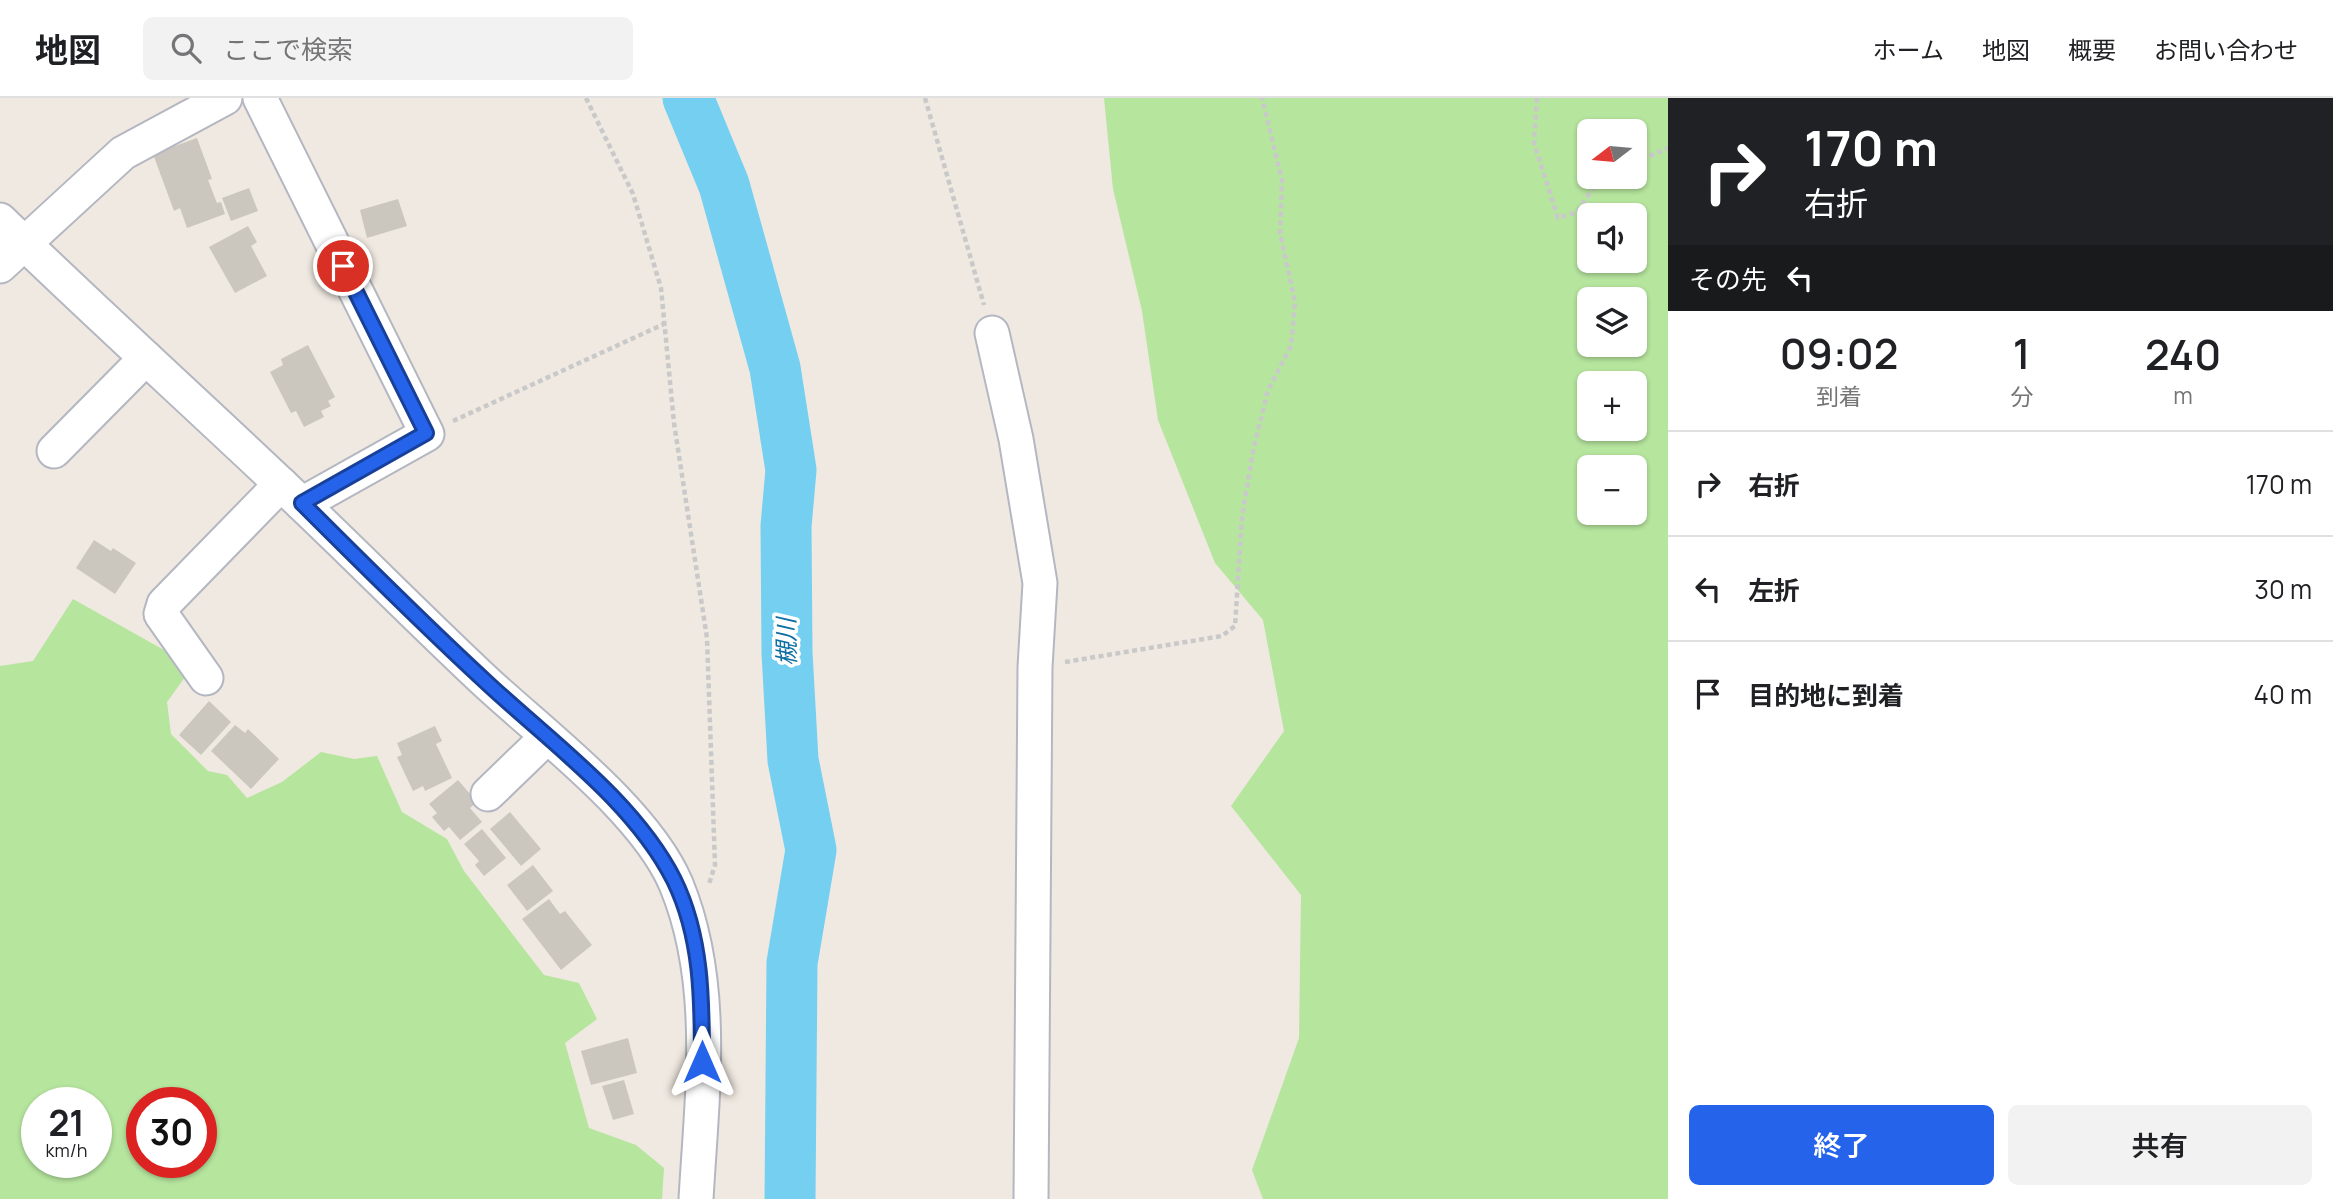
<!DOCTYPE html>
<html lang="ja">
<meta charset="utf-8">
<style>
:root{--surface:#fff;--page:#f2f2f2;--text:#202124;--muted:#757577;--line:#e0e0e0;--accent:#2563eb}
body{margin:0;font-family:Manrope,"Noto Sans JP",sans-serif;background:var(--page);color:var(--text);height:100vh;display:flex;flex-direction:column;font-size:26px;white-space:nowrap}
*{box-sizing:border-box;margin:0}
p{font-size:23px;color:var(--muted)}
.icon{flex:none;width:38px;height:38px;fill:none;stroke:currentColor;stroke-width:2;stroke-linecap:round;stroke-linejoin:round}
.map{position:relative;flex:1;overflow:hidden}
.drawer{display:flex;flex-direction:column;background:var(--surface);width:665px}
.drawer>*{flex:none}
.top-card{background:#202124;color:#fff;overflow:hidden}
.needle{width:46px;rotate:254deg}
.buttons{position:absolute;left:1577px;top:21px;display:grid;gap:14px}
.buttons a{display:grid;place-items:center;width:70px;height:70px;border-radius:10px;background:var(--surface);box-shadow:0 2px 5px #0004;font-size:35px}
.speed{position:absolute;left:21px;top:989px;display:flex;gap:14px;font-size:35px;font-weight:700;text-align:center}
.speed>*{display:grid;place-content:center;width:91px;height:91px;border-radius:50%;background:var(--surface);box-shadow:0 2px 5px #0004;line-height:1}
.speed small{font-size:18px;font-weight:400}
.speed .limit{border:10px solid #d22;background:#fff;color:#111}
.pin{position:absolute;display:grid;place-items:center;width:60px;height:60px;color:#fff;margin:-30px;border:4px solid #fff;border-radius:50%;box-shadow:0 2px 7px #0007}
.me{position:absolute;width:77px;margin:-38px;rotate:0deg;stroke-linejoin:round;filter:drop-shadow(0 0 5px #0008)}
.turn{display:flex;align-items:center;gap:24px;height:147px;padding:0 21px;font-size:32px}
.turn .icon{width:91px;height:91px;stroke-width:2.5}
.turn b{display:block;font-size:49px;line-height:60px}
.then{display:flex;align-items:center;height:66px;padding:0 21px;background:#0003;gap:14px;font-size:26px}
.eta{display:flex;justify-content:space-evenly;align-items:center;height:119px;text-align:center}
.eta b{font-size:42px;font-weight:600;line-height:49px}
.button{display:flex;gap:14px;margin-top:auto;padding:14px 21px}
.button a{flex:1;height:80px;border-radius:10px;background:var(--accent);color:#fff;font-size:28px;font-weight:600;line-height:80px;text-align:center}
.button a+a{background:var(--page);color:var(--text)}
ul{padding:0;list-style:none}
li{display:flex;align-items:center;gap:21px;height:105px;padding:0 21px;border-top:2px solid var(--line)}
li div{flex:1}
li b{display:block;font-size:26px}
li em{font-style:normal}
header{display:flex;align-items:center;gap:42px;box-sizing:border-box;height:98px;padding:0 35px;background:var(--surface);border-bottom:2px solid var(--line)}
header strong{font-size:33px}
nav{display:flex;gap:38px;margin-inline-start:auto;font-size:24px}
.search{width:490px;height:63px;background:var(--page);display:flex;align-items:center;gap:18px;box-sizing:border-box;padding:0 24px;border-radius:10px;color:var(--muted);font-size:26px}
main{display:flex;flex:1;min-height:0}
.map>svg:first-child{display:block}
.green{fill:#b6e59e;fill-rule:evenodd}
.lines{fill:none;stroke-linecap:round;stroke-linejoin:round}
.river{stroke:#75cff0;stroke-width:51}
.building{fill:#cbc7bf}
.minor-casing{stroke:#b4b7c1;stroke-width:37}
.path{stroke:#c9c9c9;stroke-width:4.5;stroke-dasharray:5 3.5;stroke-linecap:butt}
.minor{stroke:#fff;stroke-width:33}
.route-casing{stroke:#184099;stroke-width:18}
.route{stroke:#2563eb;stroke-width:12}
.labels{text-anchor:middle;stroke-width:7;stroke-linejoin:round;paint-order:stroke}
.water-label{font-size:24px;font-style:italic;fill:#0d6fa3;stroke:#fff}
</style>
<header>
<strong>地図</strong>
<div class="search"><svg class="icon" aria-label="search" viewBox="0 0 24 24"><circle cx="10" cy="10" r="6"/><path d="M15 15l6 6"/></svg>ここで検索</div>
<nav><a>ホーム</a><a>地図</a><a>概要</a><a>お問い合わせ</a></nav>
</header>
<main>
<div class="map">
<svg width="1668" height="1101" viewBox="0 0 1668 1101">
<rect width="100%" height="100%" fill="#efe9e1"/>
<!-- green -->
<g class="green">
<path d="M 1104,0 L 1668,0 L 1668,1101 L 1263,1101 L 1252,1072 L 1299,940 L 1301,797 L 1231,708 L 1284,633 L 1263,522 L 1215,465 L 1158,322 L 1142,213 L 1113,91 ZM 1589,33 L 1634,33 L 1634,79 L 1589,79 ZM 1589,117 L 1634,117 L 1634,163 L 1589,163 ZM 1589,201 L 1634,201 L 1634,247 L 1589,247 ZM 1589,285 L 1634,285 L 1634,331 L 1589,331 ZM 1589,369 L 1634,369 L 1634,415 L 1589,415 Z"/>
<path d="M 73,501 L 164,552 L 188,575 L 167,604 L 171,636 L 208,673 L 227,677 L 247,700 L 282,684 L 321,654 L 354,661 L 377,658 L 402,714 L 447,741 L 464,773 L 544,877 L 579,885 L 597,921 L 565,945 L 589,1030 L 636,1047 L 664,1070 L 662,1101 L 0,1101 L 0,568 L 33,563 ZM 37,1004 L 96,1004 L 96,1064 L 37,1064 ZM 142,1004 L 201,1004 L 201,1064 L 142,1064 Z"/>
</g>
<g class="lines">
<!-- river -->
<path class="river" d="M 688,0 L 724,87 L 775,270 L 791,372 L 786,428 L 787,555 L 793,662 L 811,752 L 792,865 L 790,1101"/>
</g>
<!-- building -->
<g class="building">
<path d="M 197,40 L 212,81 L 208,82 L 217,105 L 221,104 L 225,116 L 187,130 L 180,110 L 174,113 L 153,56 Z"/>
<path d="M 249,90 L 258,113 L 231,123 L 222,100 Z"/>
<path d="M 398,101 L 407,128 L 367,140 L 360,112 Z"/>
<path d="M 248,128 L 257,144 L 251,148 L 267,178 L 235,195 L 209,149 Z"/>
<path d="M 308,247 L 335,299 L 328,303 L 331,308 L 321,313 L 324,319 L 304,329 L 296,313 L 291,315 L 270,274 L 283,267 L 281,261 Z"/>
<path d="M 94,442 L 111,453 L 113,450 L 136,465 L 115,496 L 76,470 Z"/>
<path d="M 209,603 L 231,624 L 201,657 L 179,637 Z"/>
<path d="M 235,627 L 245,635 L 248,631 L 279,661 L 251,691 L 211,653 Z"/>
<path d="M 435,628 L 442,643 L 436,646 L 452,680 L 425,693 L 423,688 L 413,693 L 397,659 L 402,657 L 397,645 Z"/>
<path d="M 458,682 L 477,704 L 470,710 L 482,724 L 460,742 L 449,729 L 444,733 L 432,719 L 437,715 L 429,706 Z"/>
<path d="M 510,714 L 541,751 L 521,768 L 490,731 Z"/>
<path d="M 482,731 L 506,760 L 484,778 L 475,767 L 479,763 L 464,746 Z"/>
<path d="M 533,767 L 553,793 L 527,813 L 507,787 Z"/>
<path d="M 549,801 L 560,816 L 565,813 L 592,847 L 561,872 L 522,821 Z"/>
<path d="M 628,940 L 637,975 L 591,987 L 581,953 Z"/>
<path d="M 624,982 L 634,1016 L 613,1022 L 602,988 Z"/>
</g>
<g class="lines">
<defs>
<g id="minor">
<path d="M 260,0 L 427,336 L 302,406"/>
<path d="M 0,122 C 99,218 202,311 302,406 C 363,464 423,525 485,583 C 543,637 645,713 676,786 C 717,885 702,996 696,1101"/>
<path d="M 0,168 L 123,55 L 225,0"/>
<path d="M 992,235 L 1016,341 L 1040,485 L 1035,569 L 1031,1101"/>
<path d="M 54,353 L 146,260"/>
<path d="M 206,580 L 161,516 L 164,506 L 281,386"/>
<path d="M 488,696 L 547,639"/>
</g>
</defs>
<!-- minor casing -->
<use href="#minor" class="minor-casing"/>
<!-- path -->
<g class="path">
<path d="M 586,0 L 633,96 L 661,190 L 674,325 L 707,540 L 715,767 L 709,786"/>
<path d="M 925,0 L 984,207"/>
<path d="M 1537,0 L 1534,45 L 1558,120 L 1577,114 L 1600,80 L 1604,79"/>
<path d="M 1634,65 L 1668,50"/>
<path d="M 453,323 L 664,226"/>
<path d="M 1065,564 L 1222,538 L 1235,528 L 1242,419 L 1253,353 L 1268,292 L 1291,248 L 1295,204 L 1280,135 L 1282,82 L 1262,0"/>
</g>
<!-- minor -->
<use href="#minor" class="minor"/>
</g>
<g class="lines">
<defs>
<path id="route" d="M 343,168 L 426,335 L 302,405 C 362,465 422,525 485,583 C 549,643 634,703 674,782 C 702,839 702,902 702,964"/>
</defs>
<!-- route casing -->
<use href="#route" class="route-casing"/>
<!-- route -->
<use href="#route" class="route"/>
</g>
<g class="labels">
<!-- water labels -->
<g class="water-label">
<text transform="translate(787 544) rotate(-91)" y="8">槻川</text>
</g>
</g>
</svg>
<div class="buttons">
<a><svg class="needle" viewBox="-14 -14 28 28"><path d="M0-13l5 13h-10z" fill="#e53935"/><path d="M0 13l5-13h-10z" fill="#757577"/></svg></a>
<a><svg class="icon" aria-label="sound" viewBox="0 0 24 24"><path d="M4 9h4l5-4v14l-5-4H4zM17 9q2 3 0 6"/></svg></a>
<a><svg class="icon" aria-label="layers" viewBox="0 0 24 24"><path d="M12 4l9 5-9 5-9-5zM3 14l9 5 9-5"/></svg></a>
<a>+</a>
<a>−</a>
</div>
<div class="speed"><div>21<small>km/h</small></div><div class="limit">30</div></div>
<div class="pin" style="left:343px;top:168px;background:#d93025"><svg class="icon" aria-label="arrive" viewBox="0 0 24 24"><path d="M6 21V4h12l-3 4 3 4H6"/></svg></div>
<svg class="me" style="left:702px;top:964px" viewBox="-20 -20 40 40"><path d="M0-17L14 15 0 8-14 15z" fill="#2563eb" stroke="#fff" stroke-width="4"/></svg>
</div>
<section class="drawer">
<div class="top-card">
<div class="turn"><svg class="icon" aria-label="right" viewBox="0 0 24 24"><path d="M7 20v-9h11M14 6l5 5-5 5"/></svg><div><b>170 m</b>右折</div></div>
<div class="then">その先<svg class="icon" aria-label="left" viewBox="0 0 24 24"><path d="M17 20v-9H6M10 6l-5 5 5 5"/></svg></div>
</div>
<div class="eta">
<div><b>09:02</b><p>到着</p></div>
<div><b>1</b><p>分</p></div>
<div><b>240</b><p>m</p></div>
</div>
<ul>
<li><svg class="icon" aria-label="right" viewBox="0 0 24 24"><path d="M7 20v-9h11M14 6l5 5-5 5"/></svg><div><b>右折</b></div><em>170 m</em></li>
<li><svg class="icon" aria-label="left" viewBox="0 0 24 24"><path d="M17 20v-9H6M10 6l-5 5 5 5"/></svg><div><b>左折</b></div><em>30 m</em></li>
<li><svg class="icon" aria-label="arrive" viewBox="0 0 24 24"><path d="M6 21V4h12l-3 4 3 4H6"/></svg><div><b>目的地に到着</b></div><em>40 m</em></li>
</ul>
<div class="button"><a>終了</a><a>共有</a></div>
</section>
</main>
